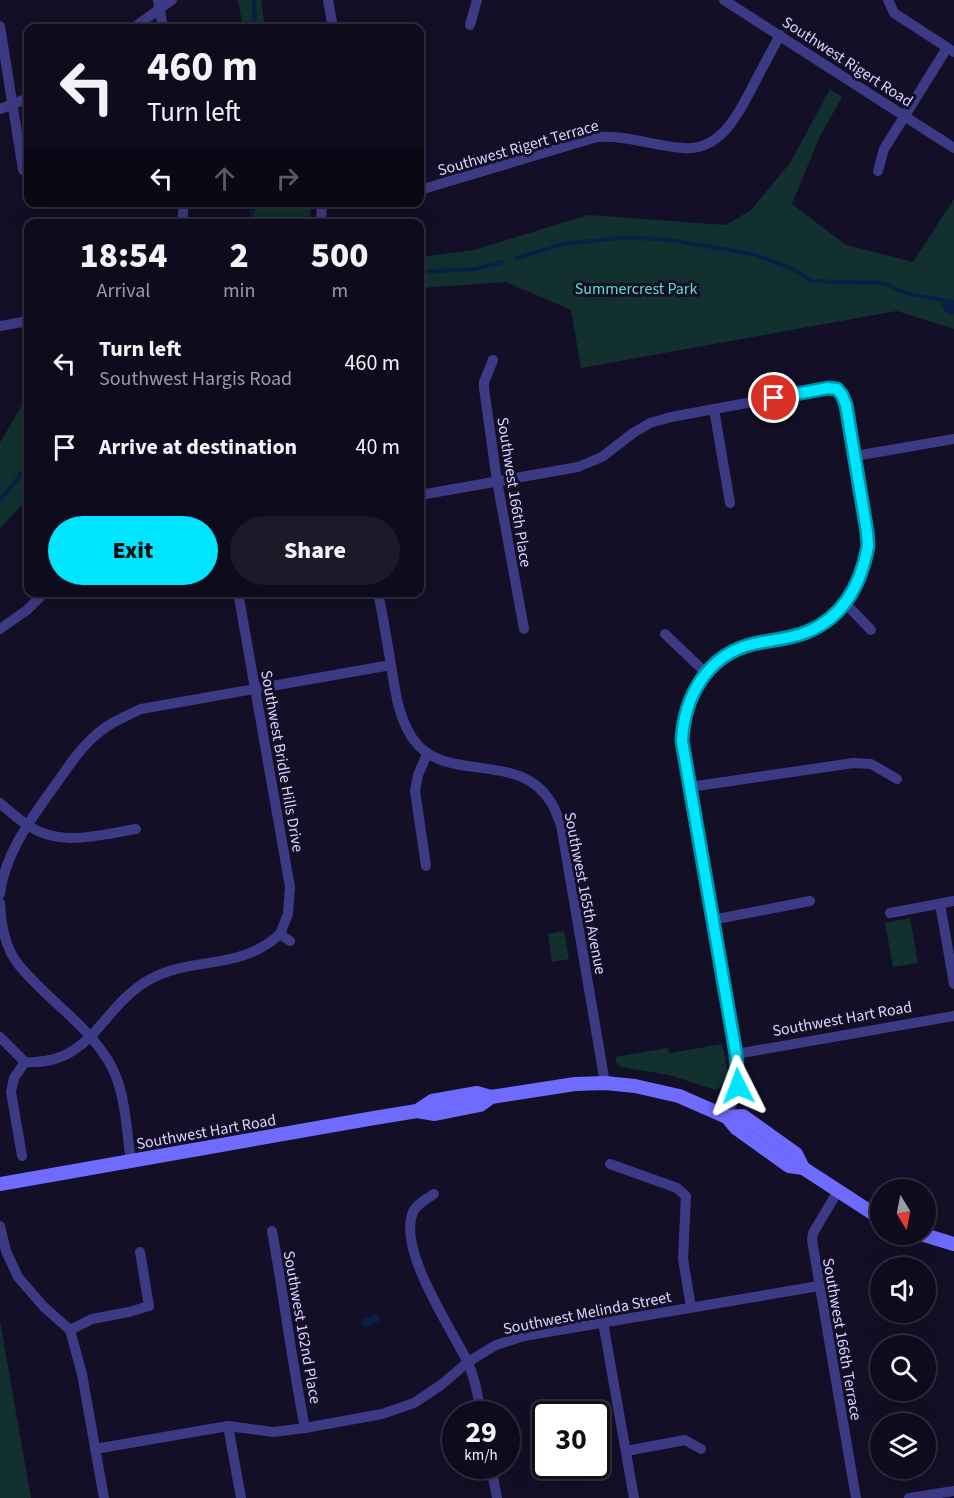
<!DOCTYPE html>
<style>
:root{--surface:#0e0b1c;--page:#1c1929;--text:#f1f3f6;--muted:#9b9ba3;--line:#2e2b3b;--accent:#00e5ff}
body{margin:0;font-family:"Source Sans 3",sans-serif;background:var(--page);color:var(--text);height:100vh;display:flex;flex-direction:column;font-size:22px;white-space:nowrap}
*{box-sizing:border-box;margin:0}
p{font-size:20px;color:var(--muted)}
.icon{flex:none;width:33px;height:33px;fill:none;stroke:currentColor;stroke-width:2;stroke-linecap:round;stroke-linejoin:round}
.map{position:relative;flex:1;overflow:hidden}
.drawer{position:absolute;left:24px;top:219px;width:400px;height:378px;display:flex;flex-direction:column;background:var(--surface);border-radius:12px;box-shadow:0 6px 24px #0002,0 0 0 2px var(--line)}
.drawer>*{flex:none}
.guide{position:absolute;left:24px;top:24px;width:400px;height:183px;border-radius:12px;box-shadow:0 6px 24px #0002,0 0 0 2px var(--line);background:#0e0b1c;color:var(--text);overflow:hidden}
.needle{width:39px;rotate:170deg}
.tools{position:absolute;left:870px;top:1179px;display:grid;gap:12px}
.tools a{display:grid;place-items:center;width:66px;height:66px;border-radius:50%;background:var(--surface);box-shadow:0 6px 24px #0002,0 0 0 2px var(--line);font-size:30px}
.speed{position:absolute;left:442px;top:1401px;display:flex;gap:12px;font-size:30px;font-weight:700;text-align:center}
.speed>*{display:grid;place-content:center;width:78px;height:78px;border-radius:50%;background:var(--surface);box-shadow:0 6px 24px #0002,0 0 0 2px var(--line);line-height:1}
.speed small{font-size:15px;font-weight:400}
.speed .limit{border:3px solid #111;border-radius:9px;background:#fff;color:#111}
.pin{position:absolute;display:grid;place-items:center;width:51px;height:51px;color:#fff;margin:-26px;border:3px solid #fff;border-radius:50%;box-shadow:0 2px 6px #0007}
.me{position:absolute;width:66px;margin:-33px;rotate:357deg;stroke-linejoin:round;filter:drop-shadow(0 0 4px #0008)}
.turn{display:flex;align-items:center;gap:21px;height:126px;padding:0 24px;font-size:27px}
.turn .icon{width:78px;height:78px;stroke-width:2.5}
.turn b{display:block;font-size:42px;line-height:51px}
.lanes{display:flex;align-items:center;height:57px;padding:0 24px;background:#0003;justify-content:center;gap:30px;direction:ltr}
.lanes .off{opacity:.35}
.eta{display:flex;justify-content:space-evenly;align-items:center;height:102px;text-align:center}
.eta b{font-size:36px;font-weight:800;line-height:42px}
.primary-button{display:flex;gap:12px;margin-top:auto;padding:12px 24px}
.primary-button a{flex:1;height:69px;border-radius:36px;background:var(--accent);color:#111;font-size:24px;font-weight:800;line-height:69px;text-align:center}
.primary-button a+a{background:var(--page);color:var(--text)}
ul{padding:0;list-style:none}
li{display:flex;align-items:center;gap:18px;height:84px;padding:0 24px}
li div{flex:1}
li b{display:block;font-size:22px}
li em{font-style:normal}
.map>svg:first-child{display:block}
.green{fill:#12302f}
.water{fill:#0a1f44}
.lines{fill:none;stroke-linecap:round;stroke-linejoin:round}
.stream{stroke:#0a1f44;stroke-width:4}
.minor{stroke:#3d3a85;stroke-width:10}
.secondary{stroke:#6f6bff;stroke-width:14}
.route-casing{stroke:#0095a6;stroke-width:15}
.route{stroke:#00e5ff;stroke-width:10}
.labels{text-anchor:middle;stroke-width:6;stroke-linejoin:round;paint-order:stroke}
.street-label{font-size:16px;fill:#d9d4ff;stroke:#130f26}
.park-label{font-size:16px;fill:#5fe0c0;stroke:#130f26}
</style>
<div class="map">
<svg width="954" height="1498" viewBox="0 0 954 1498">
<rect width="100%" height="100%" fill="#130f26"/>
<!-- green -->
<g class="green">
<path d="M 238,0 L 261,0 L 265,28 L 243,28 Z"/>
<path d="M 830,89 L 842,97 L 820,136 L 792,204 L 846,245 L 913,262 L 954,199 L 954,329 L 897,311 L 581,368 L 571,310 L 506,282 L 420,288 L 420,257 L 474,250 L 588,215 L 726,225 L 751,210 L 790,163 Z"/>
<path d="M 252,203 L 311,203 L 310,223 L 250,223 Z"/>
<path d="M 28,401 L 28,499 L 0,528 L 0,443 L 23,403 Z"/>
<path d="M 910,918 L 918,963 L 893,967 L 885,923 Z"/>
<path d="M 564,931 L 569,959 L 552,962 L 548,934 Z"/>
<path d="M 722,1044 C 725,1060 736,1084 715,1090 L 669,1075 L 621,1067 L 617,1064 L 615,1057 L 668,1048 L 670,1053 Z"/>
<path d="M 0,1321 L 31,1498 L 0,1498 Z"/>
</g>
<!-- water -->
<g class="water">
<path d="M 948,300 L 954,300 L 954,315 L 944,311 L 941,304 Z"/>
<path d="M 376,1314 L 379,1316 L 379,1322 L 365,1327 L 363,1326 L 361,1322 L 363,1319 Z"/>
</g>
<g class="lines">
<!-- stream -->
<g class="stream">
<path d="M 254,0 L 255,28"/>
<path d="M 251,224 L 254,202"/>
<path d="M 516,258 L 563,244 L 619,238 L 664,239 L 753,254 L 792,269 L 812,281 L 882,283 L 909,294 L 954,302"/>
<path d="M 420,272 L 475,269 L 502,262"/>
<path d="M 0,500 L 28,466"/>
</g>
<!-- minor -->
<g class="minor">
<path d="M 158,0 L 163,28"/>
<path d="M 328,0 L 333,28"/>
<path d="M 724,0 L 954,148"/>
<path d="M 888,0 L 894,13 L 954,52"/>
<path d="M 470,25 L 477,0"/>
<path d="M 0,26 L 23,170"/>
<path d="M 133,28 L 172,0"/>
<path d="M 0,109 L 28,98"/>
<path d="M 878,171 L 884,149 L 947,48"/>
<path d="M 420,190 L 597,137 C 626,135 655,146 684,148 C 722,151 739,112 754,84 C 762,68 771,52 780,35"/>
<path d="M 182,224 L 184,202"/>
<path d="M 321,224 L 322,202"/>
<path d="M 0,326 L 28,321"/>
<path d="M 493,360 L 484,382 L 484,388 L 497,481 L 524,629"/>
<path d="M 714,409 L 730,503"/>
<path d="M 855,456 L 954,439"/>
<path d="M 420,495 L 578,467 L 602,457 L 633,433 L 650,423 L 671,417 L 828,388 C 839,390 842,395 846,405 L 867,532 C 869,574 847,615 807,632 C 790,639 771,640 753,644 C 707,655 684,697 683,741 L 739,1073 L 738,1086 L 727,1117"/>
<path d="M 238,592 L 290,887 L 288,914 L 280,934"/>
<path d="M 378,592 C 383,617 387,641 391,665 C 395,690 398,717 413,739 C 446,786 520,748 552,804 C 556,810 558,819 561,825 L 605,1083"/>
<path d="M 846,604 L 871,630"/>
<path d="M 0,629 L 27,610 L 45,592"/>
<path d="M 665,634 L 706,673"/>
<path d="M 690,787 L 853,763 L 871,764 L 897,779"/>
<path d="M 0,803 C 8,810 17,818 26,824 C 59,848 99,835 136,829"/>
<path d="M 426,866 L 415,791 L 418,775 L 427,754"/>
<path d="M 0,894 C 5,853 30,821 53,788 C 67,769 79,749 97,734 C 109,723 126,716 141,709 L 391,665"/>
<path d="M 0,903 C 1,924 5,948 18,964 C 46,999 86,1023 109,1062 C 126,1090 126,1129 131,1161"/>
<path d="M 940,904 L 954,984"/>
<path d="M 890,913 L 954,901"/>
<path d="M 712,920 L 810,901"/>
<path d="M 0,1037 L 25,1062"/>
<path d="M 736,1054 L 954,1016"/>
<path d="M 22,1156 L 11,1092 L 14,1078 L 25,1062 C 91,1066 100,1009 147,981 C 190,955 239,972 280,934 L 290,941"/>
<path d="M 610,1164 L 677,1188 L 686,1196 L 683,1259 L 691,1307"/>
<path d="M 838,1191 L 813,1233 L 812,1240 L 856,1498"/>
<path d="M 434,1194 C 426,1199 417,1204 413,1212 C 397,1249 451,1328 467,1361 C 475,1378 478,1396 481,1414"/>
<path d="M 0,1226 L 6,1251 L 18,1277 L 44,1307 L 70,1330 L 82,1374 L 104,1498"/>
<path d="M 272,1231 C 284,1297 292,1363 305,1428"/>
<path d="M 603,1322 L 634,1498"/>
<path d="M 70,1330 L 92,1319 L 129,1312 L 149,1306 L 140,1252"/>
<path d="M 228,1426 L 241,1498"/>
<path d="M 95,1449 L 228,1426 L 273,1432 L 305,1428 L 382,1414 L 414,1403 L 441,1385 L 468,1362 L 496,1345 L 524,1336 L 819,1286"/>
<path d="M 626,1451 L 685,1440 L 701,1449"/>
<path d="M 491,1466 L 497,1498"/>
<path d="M 909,1498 L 954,1491"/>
</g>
<!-- secondary -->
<g class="secondary">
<path d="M 417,1111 L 432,1101 L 477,1093 L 491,1097 L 575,1084 L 605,1083 L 635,1086 L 679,1096 L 727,1117 L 743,1116 L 796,1154 L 803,1168"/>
<path d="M 727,1117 L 736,1128 L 789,1166 L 803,1168 L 880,1218"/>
<path d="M 0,1184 L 374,1118 L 417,1111 L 435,1114 L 480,1105 L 491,1097"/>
<path d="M 921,1234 L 954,1244"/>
</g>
</g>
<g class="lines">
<defs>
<path id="route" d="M 738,1086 L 736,1054 L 682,741 C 684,697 707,655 753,644 C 771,640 790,639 807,632 C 844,617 861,584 868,546 L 867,532 L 846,405 L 842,395 L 837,389 L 828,388 L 774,398"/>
</defs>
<!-- route casing -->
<use href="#route" class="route-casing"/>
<!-- route -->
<use href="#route" class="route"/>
</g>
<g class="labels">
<!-- street labels -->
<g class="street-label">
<text transform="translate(848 61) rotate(33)" y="6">Southwest Rigert Road</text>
<text transform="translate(518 147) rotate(-16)" y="6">Southwest Rigert Terrace</text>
<text transform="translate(515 492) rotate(81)" y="6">Southwest 166th Place</text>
<text transform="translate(283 761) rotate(80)" y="6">Southwest Bridle Hills Drive</text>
<text transform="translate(586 893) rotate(79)" y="6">Southwest 165th Avenue</text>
<text transform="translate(842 1018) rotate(-10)" y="6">Southwest Hart Road</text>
<text transform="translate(206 1131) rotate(-10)" y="6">Southwest Hart Road</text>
<text transform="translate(587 1312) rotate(-11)" y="6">Southwest Melinda Street</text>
<text transform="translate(303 1327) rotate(80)" y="6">Southwest 162nd Place</text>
<text transform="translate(843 1339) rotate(80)" y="6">Southwest 166th Terrace</text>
</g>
<!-- park labels -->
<g class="park-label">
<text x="636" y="294">Summercrest Park</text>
</g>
</g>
</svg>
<div class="tools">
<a><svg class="needle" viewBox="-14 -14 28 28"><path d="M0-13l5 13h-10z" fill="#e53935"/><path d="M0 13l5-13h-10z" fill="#9b9ba3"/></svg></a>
<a><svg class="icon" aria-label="sound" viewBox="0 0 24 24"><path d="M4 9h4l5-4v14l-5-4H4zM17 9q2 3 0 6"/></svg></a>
<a><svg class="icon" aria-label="search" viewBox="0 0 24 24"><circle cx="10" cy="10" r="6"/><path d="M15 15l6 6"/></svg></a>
<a><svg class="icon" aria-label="layers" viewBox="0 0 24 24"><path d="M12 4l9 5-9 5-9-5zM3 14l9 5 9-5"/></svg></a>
</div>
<div class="speed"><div>29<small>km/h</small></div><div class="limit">30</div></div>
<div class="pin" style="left:774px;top:398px;background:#d93025"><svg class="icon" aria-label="arrive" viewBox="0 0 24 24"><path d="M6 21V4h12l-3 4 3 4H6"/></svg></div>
<svg class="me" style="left:738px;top:1086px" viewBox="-20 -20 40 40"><path d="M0-17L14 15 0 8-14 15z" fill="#00e5ff" stroke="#fff" stroke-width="4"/></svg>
<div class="guide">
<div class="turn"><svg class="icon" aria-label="left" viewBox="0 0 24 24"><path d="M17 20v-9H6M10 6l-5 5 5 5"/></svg><div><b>460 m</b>Turn left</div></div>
<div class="lanes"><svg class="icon" aria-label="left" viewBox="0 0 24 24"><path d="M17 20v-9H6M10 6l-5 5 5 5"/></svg><svg class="icon off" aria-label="ahead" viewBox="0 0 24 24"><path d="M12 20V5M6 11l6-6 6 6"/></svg><svg class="icon off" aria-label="right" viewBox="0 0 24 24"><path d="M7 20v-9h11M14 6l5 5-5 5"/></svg></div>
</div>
<section class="drawer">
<div class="eta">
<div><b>18:54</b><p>Arrival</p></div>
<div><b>2</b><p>min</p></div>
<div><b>500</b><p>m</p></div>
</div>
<ul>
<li><svg class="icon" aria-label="left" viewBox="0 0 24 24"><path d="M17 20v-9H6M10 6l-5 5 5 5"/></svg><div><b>Turn left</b><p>Southwest Hargis Road</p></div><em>460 m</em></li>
<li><svg class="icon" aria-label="arrive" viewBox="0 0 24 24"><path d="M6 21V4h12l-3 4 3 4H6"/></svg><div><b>Arrive at destination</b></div><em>40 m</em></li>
</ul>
<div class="primary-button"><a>Exit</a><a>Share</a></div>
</section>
</div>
